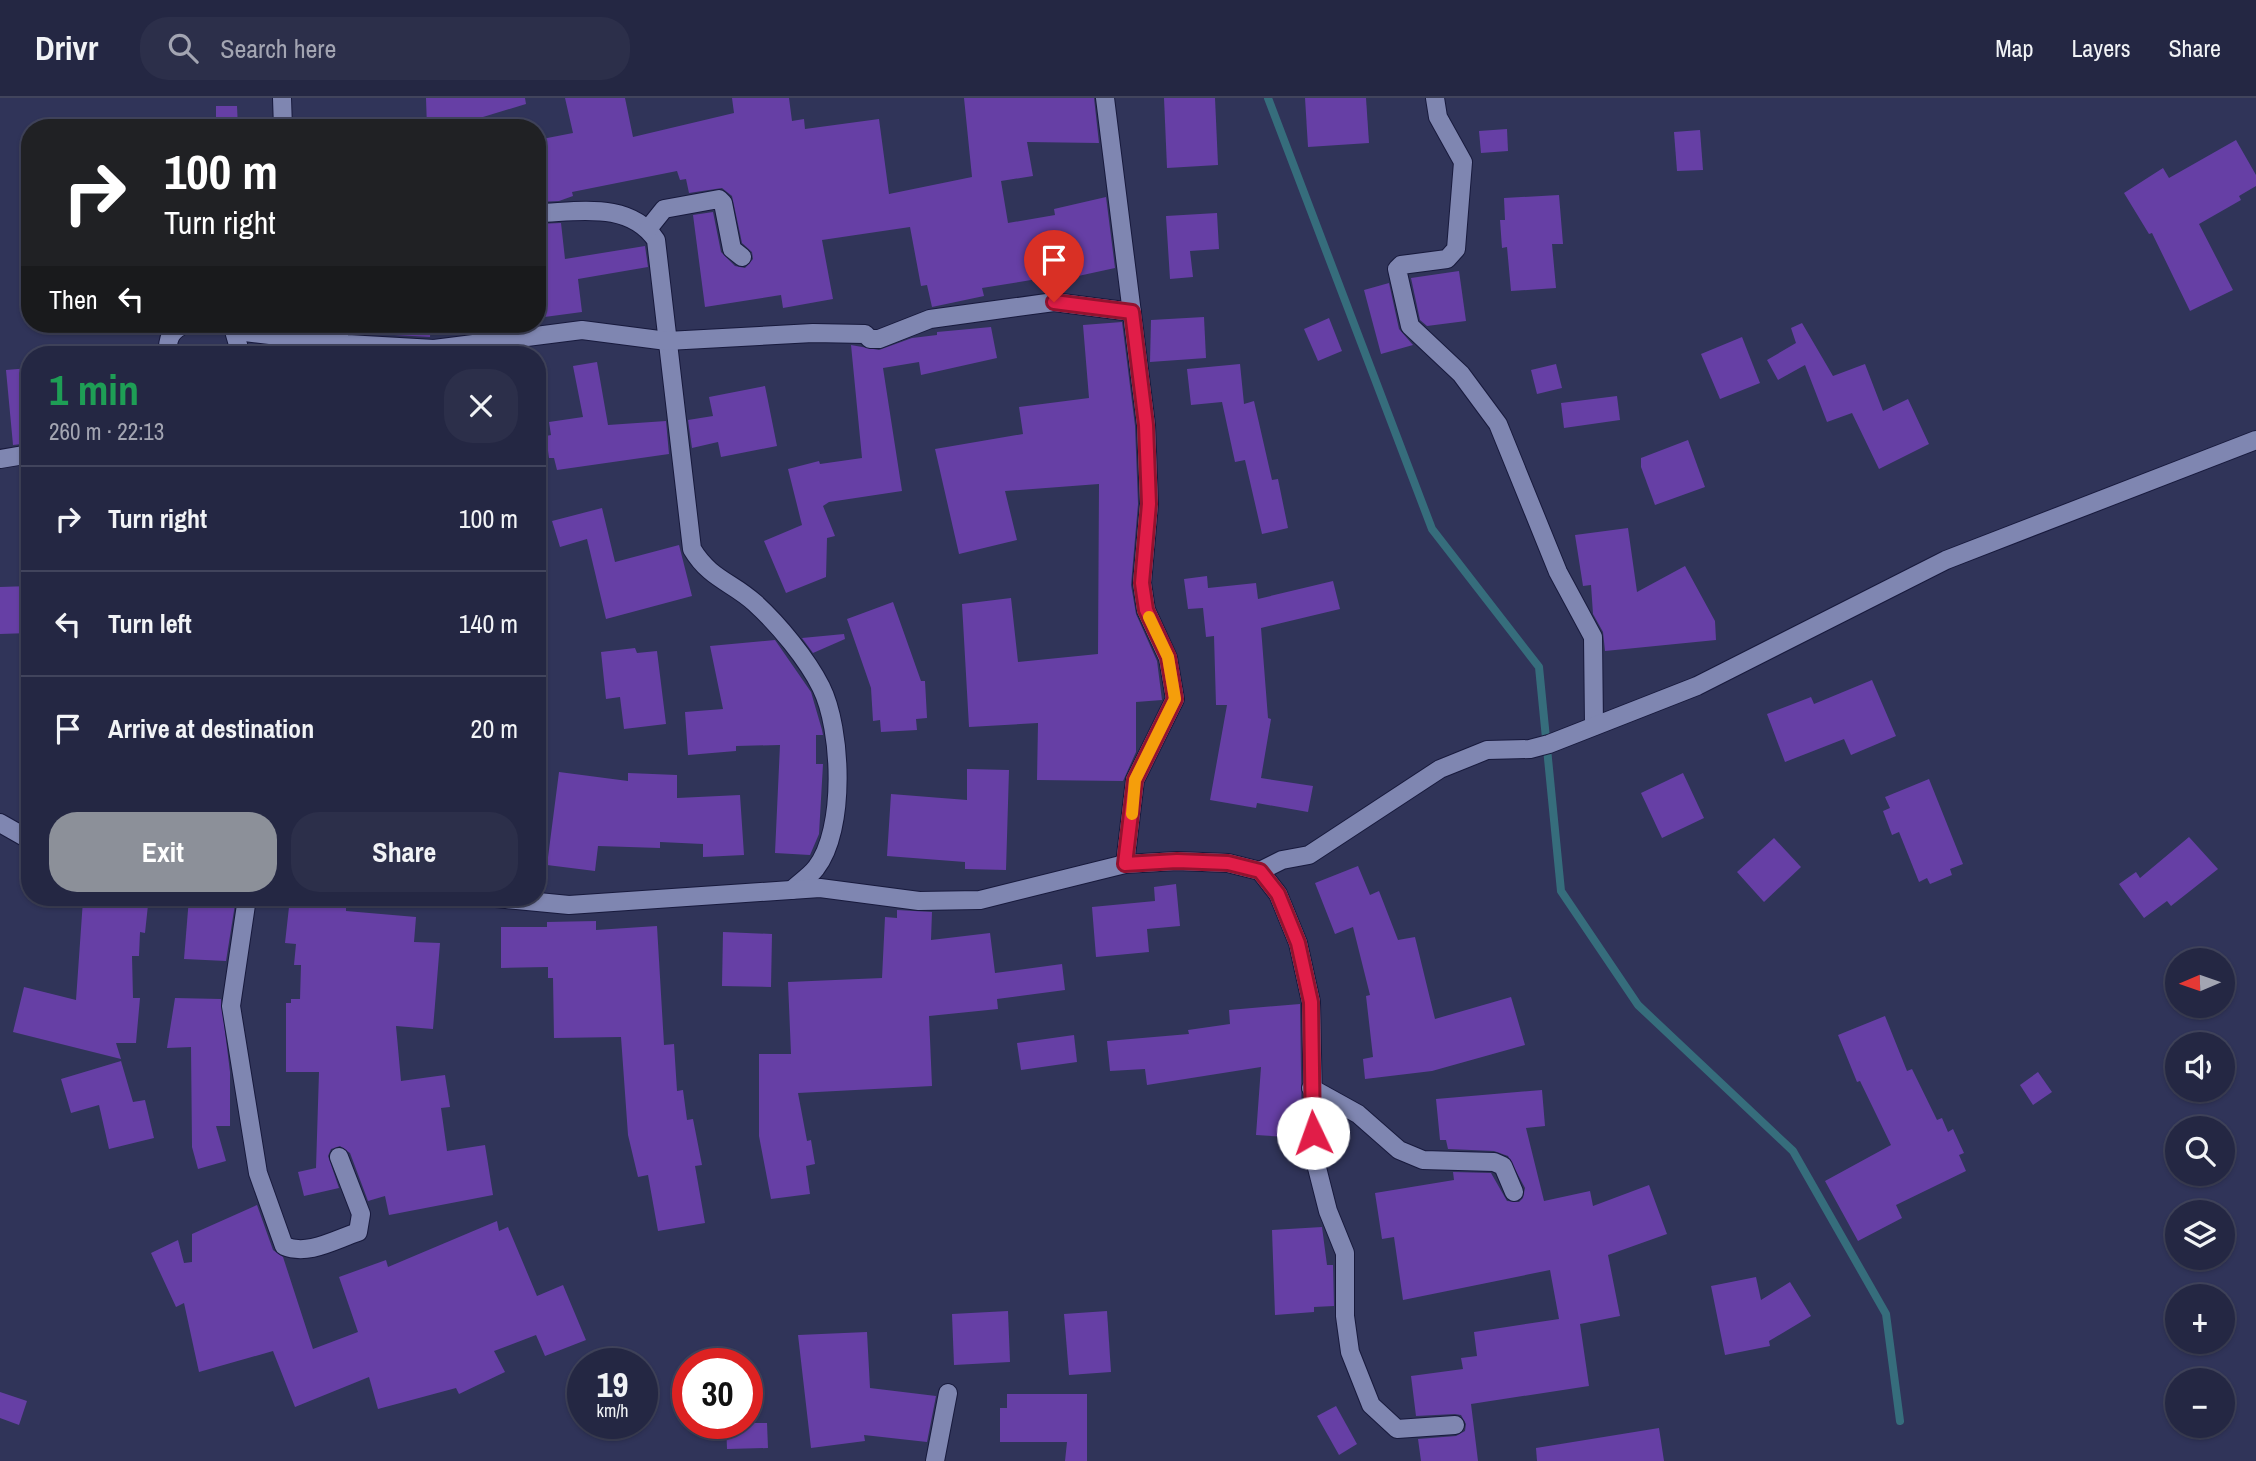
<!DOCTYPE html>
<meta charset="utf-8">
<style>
:root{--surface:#242743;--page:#2c2f4a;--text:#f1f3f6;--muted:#a3a5b2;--line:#41445c;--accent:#8c9099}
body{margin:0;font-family:"Archivo Narrow",sans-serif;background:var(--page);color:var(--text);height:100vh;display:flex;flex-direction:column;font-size:26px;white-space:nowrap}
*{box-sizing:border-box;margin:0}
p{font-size:23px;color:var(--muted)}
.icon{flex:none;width:38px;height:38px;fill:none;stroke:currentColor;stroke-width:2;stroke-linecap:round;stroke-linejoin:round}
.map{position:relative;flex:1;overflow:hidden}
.details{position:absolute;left:21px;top:248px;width:525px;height:560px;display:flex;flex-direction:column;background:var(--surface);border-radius:28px;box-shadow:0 2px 5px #0004,0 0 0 2px var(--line)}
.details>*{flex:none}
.top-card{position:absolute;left:21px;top:21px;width:525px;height:214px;border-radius:28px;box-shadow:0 2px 5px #0004,0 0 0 2px var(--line);background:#202124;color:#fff;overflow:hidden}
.needle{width:46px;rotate:268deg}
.buttons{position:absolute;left:2165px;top:850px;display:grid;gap:14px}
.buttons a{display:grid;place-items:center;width:70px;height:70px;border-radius:50%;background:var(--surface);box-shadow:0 2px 5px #0004,0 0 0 2px var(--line);font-size:35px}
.speed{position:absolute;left:567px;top:1250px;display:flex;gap:14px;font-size:35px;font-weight:700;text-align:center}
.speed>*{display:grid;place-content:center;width:91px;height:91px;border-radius:50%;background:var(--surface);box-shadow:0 2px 5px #0004,0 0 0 2px var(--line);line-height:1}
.speed small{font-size:18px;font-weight:400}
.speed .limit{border:10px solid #d22;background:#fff;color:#111}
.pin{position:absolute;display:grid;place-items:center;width:60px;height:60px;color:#fff;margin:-72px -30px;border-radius:50% 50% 50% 0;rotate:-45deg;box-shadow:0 0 7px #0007}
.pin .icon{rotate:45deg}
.me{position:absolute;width:77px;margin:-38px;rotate:357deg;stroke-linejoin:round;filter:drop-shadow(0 0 5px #0008)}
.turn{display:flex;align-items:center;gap:24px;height:147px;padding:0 28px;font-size:32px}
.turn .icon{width:91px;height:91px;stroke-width:2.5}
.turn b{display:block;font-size:49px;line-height:60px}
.then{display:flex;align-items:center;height:66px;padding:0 28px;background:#0003;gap:14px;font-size:26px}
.round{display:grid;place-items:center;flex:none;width:74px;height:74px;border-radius:28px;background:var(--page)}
.headline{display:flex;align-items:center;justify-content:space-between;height:119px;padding:0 28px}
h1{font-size:42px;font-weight:800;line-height:52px;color:#1e9e55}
.cta{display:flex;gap:14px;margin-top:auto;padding:14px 28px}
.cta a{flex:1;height:80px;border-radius:28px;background:var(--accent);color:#fff;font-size:28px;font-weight:800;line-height:80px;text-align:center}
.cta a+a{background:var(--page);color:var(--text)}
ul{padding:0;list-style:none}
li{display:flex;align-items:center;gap:21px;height:105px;padding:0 28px;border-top:2px solid var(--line)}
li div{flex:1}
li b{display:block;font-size:26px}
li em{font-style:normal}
header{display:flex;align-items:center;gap:42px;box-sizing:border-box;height:98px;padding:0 35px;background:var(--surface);border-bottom:2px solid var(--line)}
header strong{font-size:33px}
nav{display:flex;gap:38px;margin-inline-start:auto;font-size:24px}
.search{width:490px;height:63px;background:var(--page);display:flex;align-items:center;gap:18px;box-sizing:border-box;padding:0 24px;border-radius:28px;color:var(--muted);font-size:26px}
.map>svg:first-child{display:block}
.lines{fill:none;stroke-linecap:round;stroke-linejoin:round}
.stream{stroke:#366d7c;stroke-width:8}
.building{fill:#663fa5}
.street-casing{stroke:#181a3d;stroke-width:20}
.street{stroke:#7f86b1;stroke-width:18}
.route-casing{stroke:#92132f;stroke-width:18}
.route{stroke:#e11d48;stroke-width:12}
.slow{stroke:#f59e0b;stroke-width:12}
</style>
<header>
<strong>Drivr</strong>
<div class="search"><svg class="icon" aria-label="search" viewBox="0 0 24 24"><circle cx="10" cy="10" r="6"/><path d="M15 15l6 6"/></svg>Search here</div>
<nav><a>Map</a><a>Layers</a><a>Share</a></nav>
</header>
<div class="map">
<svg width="2256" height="1363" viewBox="0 0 2256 1363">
<rect width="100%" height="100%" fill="#303459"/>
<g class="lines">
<!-- stream -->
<path class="stream" d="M 1268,0 L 1432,431 L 1539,569 L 1561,793 L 1638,907 L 1793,1053 L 1886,1216 L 1900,1323"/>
</g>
<!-- building -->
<g class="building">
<path d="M 426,0 L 525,0 L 526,6 L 483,19 L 483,30 L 427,30 Z"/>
<path d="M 565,0 L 625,0 L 633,39 L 734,15 L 732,0 L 789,0 L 792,23 L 804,21 L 805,31 L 879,21 L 889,96 L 972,79 L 964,0 L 1094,0 L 1099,45 L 1027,44 L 1033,78 L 1001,83 L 1008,125 L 1055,117 L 1054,111 L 1106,99 L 1115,170 L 1069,180 L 1068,176 L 982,190 L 984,198 L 932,209 L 927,187 L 921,188 L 910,129 L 822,142 L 833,201 L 783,210 L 781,197 L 705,209 L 693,117 L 713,114 L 721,154 L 735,168 L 745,170 L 753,161 L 752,154 L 742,145 L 732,98 L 722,90 L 689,95 L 686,81 L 680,82 L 677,73 L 572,94 L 573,98 L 559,103 L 537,104 L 537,42 L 573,35 Z"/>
<path d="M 1164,0 L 1215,0 L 1218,67 L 1167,70 Z"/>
<path d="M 1305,0 L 1366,0 L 1369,45 L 1308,49 Z"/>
<path d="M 216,8 L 237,8 L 238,30 L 216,30 Z"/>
<path d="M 1507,31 L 1508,53 L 1481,55 L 1479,33 Z"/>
<path d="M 1700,32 L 1703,72 L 1677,73 L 1674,34 Z"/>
<path d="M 2236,42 L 2256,77 L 2256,88 L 2239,98 L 2241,102 L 2199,126 L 2233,192 L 2190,213 L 2152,135 L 2149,136 L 2124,95 L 2163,70 L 2169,80 Z"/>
<path d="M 1559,97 L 1563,146 L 1552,146 L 1556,190 L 1511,193 L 1507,149 L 1502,150 L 1500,122 L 1505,122 L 1504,100 Z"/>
<path d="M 1217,115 L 1219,151 L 1190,153 L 1193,179 L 1170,181 L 1166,118 Z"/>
<path d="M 561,125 L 565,161 L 645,148 L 648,169 L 578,181 L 582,214 L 537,220 L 537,126 Z"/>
<path d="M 1459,173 L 1466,223 L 1427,228 L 1420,222 L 1411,180 Z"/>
<path d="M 1389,185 L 1399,231 L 1413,247 L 1381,256 L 1364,192 Z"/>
<path d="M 1204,219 L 1206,260 L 1150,264 L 1151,222 Z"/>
<path d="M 1329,220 L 1342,253 L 1318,263 L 1304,231 Z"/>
<path d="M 1122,224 L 1135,328 L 1138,406 L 1131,487 L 1136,516 L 1157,563 L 1162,602 L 1136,604 L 1136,654 L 1123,683 L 1037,682 L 1038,625 L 969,629 L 962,506 L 1011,500 L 1018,564 L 1098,556 L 1099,386 L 1005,393 L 1017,442 L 959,456 L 935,351 L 1023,336 L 1019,309 L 1089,300 L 1083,227 Z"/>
<path d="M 1802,225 L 1833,278 L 1865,266 L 1883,313 L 1908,301 L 1929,346 L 1879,371 L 1852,315 L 1827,324 L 1805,267 L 1778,282 L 1767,262 L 1796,245 L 1791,230 Z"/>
<path d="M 395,226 L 431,226 L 430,239 L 394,237 Z"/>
<path d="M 991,229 L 997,260 L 921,277 L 919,264 L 883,270 L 902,393 L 829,404 L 823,408 L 835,438 L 827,440 L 826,479 L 786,495 L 764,443 L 802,427 L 788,371 L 819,363 L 820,366 L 862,360 L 851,247 L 879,252 L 912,240 L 937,237 L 937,234 Z"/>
<path d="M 1742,239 L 1760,285 L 1720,301 L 1701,256 Z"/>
<path d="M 266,248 L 308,253 L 267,256 Z"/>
<path d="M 597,264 L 608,327 L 666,323 L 669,356 L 557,372 L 554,360 L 549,360 L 546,338 L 551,337 L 549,324 L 583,319 L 573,268 Z"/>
<path d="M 1240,266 L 1244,306 L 1254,303 L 1272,382 L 1278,381 L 1288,430 L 1262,436 L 1245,362 L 1235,364 L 1222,304 L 1191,307 L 1187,271 Z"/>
<path d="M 1556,266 L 1562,290 L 1537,296 L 1531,272 Z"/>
<path d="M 30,270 L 30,345 L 13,347 L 6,272 Z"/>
<path d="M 765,288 L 777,348 L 721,359 L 718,344 L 692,350 L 688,322 L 713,318 L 709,299 Z"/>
<path d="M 1617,298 L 1620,322 L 1564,330 L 1561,305 Z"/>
<path d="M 1688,342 L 1705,389 L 1655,407 L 1641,369 L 1641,360 Z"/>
<path d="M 602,410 L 615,464 L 679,447 L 692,498 L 606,521 L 587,441 L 560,449 L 552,423 Z"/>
<path d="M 1628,430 L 1637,494 L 1685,468 L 1715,523 L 1716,542 L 1605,553 L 1603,534 L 1593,516 L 1591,487 L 1583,488 L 1575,437 Z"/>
<path d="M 1207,478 L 1208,490 L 1256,485 L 1258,501 L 1333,483 L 1340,511 L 1261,530 L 1268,620 L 1271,621 L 1261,680 L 1313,688 L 1308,714 L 1257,705 L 1256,710 L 1210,702 L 1227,607 L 1216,607 L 1214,538 L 1206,539 L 1203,510 L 1188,511 L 1184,481 Z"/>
<path d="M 30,488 L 30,535 L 0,536 L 0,489 Z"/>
<path d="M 893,504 L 921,583 L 925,583 L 927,620 L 916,621 L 917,632 L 881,634 L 880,622 L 873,623 L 871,590 L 847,521 Z"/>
<path d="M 844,536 L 845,541 L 813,555 L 802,540 Z"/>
<path d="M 775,542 L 811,594 L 822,632 L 823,637 L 816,637 L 816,666 L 823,666 L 819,736 L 810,757 L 775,755 L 780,647 L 736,648 L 736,653 L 688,657 L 685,614 L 723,611 L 710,548 Z"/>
<path d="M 635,550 L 637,555 L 657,553 L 666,626 L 624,631 L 620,599 L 606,601 L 601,554 Z"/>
<path d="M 1872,582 L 1896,638 L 1851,657 L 1844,641 L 1785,664 L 1767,616 L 1811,599 L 1814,606 Z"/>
<path d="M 967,671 L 1009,672 L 1006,772 L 965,771 L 965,764 L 887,758 L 891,696 L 967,702 Z"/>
<path d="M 559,674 L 628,683 L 628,675 L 677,677 L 677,700 L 740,697 L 744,757 L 703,759 L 703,746 L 660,744 L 660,750 L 598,748 L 595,773 L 547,767 Z"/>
<path d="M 1683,675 L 1704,720 L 1662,740 L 1641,695 Z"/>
<path d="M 1929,681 L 1963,766 L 1950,771 L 1952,777 L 1930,786 L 1927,780 L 1919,784 L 1899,734 L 1892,737 L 1883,713 L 1890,710 L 1885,699 Z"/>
<path d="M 2189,739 L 2218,771 L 2171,808 L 2167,803 L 2144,820 L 2119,786 L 2136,774 L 2140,780 Z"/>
<path d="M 1774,740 L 1801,769 L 1764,804 L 1737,774 Z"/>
<path d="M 1358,768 L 1370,797 L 1379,793 L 1398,842 L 1415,839 L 1435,921 L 1511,899 L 1525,947 L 1432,973 L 1365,981 L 1363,961 L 1373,959 L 1366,898 L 1370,897 L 1353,829 L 1335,836 L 1315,785 Z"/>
<path d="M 1176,786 L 1180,828 L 1147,831 L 1149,854 L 1096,859 L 1092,809 L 1155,803 L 1154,789 Z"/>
<path d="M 189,800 L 236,800 L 226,863 L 184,861 Z"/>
<path d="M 290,800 L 346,804 L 346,813 L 416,819 L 414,844 L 440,845 L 433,931 L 396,928 L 401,983 L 445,977 L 450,1009 L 441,1010 L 447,1053 L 485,1047 L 493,1097 L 389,1117 L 385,1098 L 368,1103 L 350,1055 L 340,1048 L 331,1051 L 328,1058 L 339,1090 L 304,1098 L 298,1074 L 316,1070 L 319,974 L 286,974 L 286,905 L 291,905 L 291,901 L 300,901 L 301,867 L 294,867 L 296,846 L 285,845 Z"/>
<path d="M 83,802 L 148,807 L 145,835 L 140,834 L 139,858 L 132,858 L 133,900 L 140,900 L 136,945 L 116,945 L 121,961 L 13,934 L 24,889 L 76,902 Z"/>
<path d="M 897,812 L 932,814 L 931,842 L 990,835 L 995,875 L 1062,866 L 1065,892 L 997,901 L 998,911 L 929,918 L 932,988 L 798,995 L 807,1043 L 811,1042 L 815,1066 L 806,1068 L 810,1096 L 771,1101 L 759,1038 L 759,956 L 791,956 L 788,884 L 882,880 L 885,819 L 897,820 Z"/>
<path d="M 596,823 L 596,832 L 657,828 L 664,947 L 674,946 L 677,993 L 683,992 L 687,1022 L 693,1021 L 702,1067 L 695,1068 L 705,1125 L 658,1133 L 648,1077 L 638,1079 L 628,1037 L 621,939 L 554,940 L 553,880 L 548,880 L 548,869 L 501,870 L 501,829 L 547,829 L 547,824 Z"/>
<path d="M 723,834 L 772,836 L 771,889 L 722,888 Z"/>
<path d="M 175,900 L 221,901 L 230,974 L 230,1028 L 216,1028 L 226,1063 L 198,1071 L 192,1049 L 191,949 L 167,950 Z"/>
<path d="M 1300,906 L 1302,1040 L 1256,1037 L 1261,969 L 1147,987 L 1145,971 L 1110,973 L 1107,943 L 1189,936 L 1188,932 L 1230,926 L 1229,912 Z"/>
<path d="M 1885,918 L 1907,973 L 1912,971 L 1937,1022 L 1942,1020 L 1948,1034 L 1953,1031 L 1964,1055 L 1959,1057 L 1966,1073 L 1896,1107 L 1902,1120 L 1858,1143 L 1825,1083 L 1891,1047 L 1860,983 L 1857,984 L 1838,937 Z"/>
<path d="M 1074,937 L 1077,964 L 1021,972 L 1017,945 Z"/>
<path d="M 121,963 L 133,1004 L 145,1002 L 154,1040 L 109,1051 L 99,1007 L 71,1015 L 61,981 Z"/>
<path d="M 2038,974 L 2052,994 L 2033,1007 L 2020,987 Z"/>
<path d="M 1542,992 L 1545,1028 L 1526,1030 L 1544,1103 L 1590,1093 L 1593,1108 L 1649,1087 L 1667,1136 L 1608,1157 L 1620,1218 L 1580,1226 L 1589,1288 L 1471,1306 L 1478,1363 L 1421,1363 L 1418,1341 L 1456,1338 L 1465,1333 L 1466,1326 L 1461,1317 L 1455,1316 L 1416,1318 L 1411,1278 L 1463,1271 L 1461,1260 L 1477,1258 L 1474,1234 L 1559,1221 L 1550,1172 L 1403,1202 L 1394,1139 L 1382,1141 L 1375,1095 L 1454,1082 L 1453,1074 L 1491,1075 L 1507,1103 L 1519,1104 L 1523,1100 L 1525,1090 L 1508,1058 L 1494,1053 L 1448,1051 L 1446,1042 L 1440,1042 L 1436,1001 Z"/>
<path d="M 257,1107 L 273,1152 L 283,1159 L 313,1251 L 358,1234 L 339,1179 L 386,1162 L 388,1169 L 497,1123 L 499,1133 L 508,1129 L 537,1198 L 563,1187 L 586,1242 L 545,1258 L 536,1237 L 494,1253 L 505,1274 L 459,1296 L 456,1290 L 378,1311 L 369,1279 L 295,1309 L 273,1253 L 199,1274 L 184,1205 L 176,1209 L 151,1155 L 178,1142 L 184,1165 L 192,1164 L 192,1136 Z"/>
<path d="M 1322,1129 L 1327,1167 L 1333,1167 L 1334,1208 L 1314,1209 L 1314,1214 L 1275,1217 L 1272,1132 Z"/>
<path d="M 1756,1179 L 1761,1202 L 1790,1184 L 1811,1218 L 1769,1243 L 1770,1248 L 1725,1257 L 1711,1188 Z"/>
<path d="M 1008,1213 L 1010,1264 L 954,1267 L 952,1216 Z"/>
<path d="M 1107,1213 L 1111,1274 L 1069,1277 L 1064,1216 Z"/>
<path d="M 867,1234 L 870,1290 L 936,1298 L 927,1344 L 864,1337 L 865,1343 L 811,1350 L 798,1237 Z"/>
<path d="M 0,1294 L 27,1303 L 19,1327 L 0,1320 Z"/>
<path d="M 1007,1296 L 1087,1296 L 1087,1363 L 1065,1363 L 1067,1344 L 1000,1344 L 1000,1310 L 1007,1310 Z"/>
<path d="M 1336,1308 L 1357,1346 L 1339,1357 L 1317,1318 Z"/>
<path d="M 726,1325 L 767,1325 L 768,1350 L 727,1351 Z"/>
<path d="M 1659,1330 L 1664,1363 L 1537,1363 L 1536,1350 Z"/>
</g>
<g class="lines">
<defs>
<g id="street">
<path d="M 282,0 L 283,30"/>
<path d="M 1105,0 L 1146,327 L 1149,406 L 1142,485 L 1146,512 L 1168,560 L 1175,601 L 1135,682 L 1125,766"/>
<path d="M 1435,0 L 1438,19 L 1463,64 L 1456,151 L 1447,161 L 1401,167 L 1397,171 L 1410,228 L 1461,276 L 1498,326 L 1558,474 L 1593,539 L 1594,628"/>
<path d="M 537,115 C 579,114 629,103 656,142 L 692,451 C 710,481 732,484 755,505 C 779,527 807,561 821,589 C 842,631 846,732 816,770 C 810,778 799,785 792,792"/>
<path d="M 648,131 L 664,111 L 719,101 L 723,105 L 732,151 L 742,159"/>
<path d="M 232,226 L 241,257"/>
<path d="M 236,233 L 347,246 L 434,251 L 582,232 L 667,243 L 813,235 L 865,236 L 870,241 L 879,241 L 930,221 L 1054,204 L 1132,214"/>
<path d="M 168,257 C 167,241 170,232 186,226"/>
<path d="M 0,361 L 30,356"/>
<path d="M 0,725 L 30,742"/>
<path d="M 1260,773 L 1282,762 L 1309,757 L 1440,671 L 1487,652 L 1530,651 L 1549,646 L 1697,588 L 1946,462 L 2256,342"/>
<path d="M 247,800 L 231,908 L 258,1075 L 284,1148 C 308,1158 334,1142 358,1134 L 361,1116 L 339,1059"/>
<path d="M 496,800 L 569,807 L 820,790 L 919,803 L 980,802 L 1125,766 L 1177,763 L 1228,765 L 1260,773 L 1278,796 L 1298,845 L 1311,904 L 1314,1058 L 1328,1113 L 1345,1155 L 1345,1218 L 1350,1254 L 1371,1307 L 1397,1331 L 1455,1327"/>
<path d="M 1311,990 L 1358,1016 L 1399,1052 L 1423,1062 L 1494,1064 L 1503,1068 L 1514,1094"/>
<path d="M 935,1363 L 948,1295"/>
</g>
</defs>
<!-- street casing -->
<use href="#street" class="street-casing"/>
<!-- street -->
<use href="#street" class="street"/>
</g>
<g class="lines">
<defs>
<path id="route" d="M 1054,204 L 1132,214 L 1146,327 L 1149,406 L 1142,485 L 1146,512 L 1168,559 L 1175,601 L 1135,682 L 1125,766 L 1177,763 L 1228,765 L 1260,773 L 1278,796 L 1298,845 L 1311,904 L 1313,1035"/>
</defs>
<!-- route casing -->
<use href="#route" class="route-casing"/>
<!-- route -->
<use href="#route" class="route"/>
<!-- slow -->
<path class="slow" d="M 1132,716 L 1135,682 L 1175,601 L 1168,559 L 1149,519"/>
</g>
</svg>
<div class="buttons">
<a><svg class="needle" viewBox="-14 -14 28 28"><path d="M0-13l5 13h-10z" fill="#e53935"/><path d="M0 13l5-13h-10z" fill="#a3a5b2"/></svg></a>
<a><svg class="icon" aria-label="sound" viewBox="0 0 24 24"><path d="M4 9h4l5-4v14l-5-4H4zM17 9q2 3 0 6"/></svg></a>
<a><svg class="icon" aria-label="search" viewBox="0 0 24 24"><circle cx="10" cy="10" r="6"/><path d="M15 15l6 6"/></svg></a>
<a><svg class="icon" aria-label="layers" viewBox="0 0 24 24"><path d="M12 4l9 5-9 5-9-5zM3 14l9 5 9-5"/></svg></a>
<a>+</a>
<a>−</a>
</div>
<div class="speed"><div>19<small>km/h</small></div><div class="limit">30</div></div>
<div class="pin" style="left:1054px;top:204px;background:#d93025"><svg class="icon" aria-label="arrive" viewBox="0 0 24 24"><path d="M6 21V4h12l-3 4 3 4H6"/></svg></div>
<svg class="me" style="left:1313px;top:1035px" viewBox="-20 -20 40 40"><circle r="19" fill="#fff"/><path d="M0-13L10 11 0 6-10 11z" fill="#e11d48"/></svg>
<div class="top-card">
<div class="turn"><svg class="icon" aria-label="right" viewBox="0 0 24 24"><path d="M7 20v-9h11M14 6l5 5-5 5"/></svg><div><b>100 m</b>Turn right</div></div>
<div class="then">Then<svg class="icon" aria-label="left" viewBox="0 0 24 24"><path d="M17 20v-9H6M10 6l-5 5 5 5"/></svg></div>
</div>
<section class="details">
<div class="headline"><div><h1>1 min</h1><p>260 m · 22:13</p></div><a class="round"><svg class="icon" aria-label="close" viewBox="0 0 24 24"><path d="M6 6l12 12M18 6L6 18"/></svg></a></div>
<ul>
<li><svg class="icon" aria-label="right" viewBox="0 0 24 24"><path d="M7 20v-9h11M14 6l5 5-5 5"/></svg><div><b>Turn right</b></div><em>100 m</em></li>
<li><svg class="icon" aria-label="left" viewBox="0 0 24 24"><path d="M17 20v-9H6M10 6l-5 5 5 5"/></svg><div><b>Turn left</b></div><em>140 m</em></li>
<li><svg class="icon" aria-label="arrive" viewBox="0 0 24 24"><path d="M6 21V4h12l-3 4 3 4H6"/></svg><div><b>Arrive at destination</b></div><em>20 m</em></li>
</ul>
<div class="cta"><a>Exit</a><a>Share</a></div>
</section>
</div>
